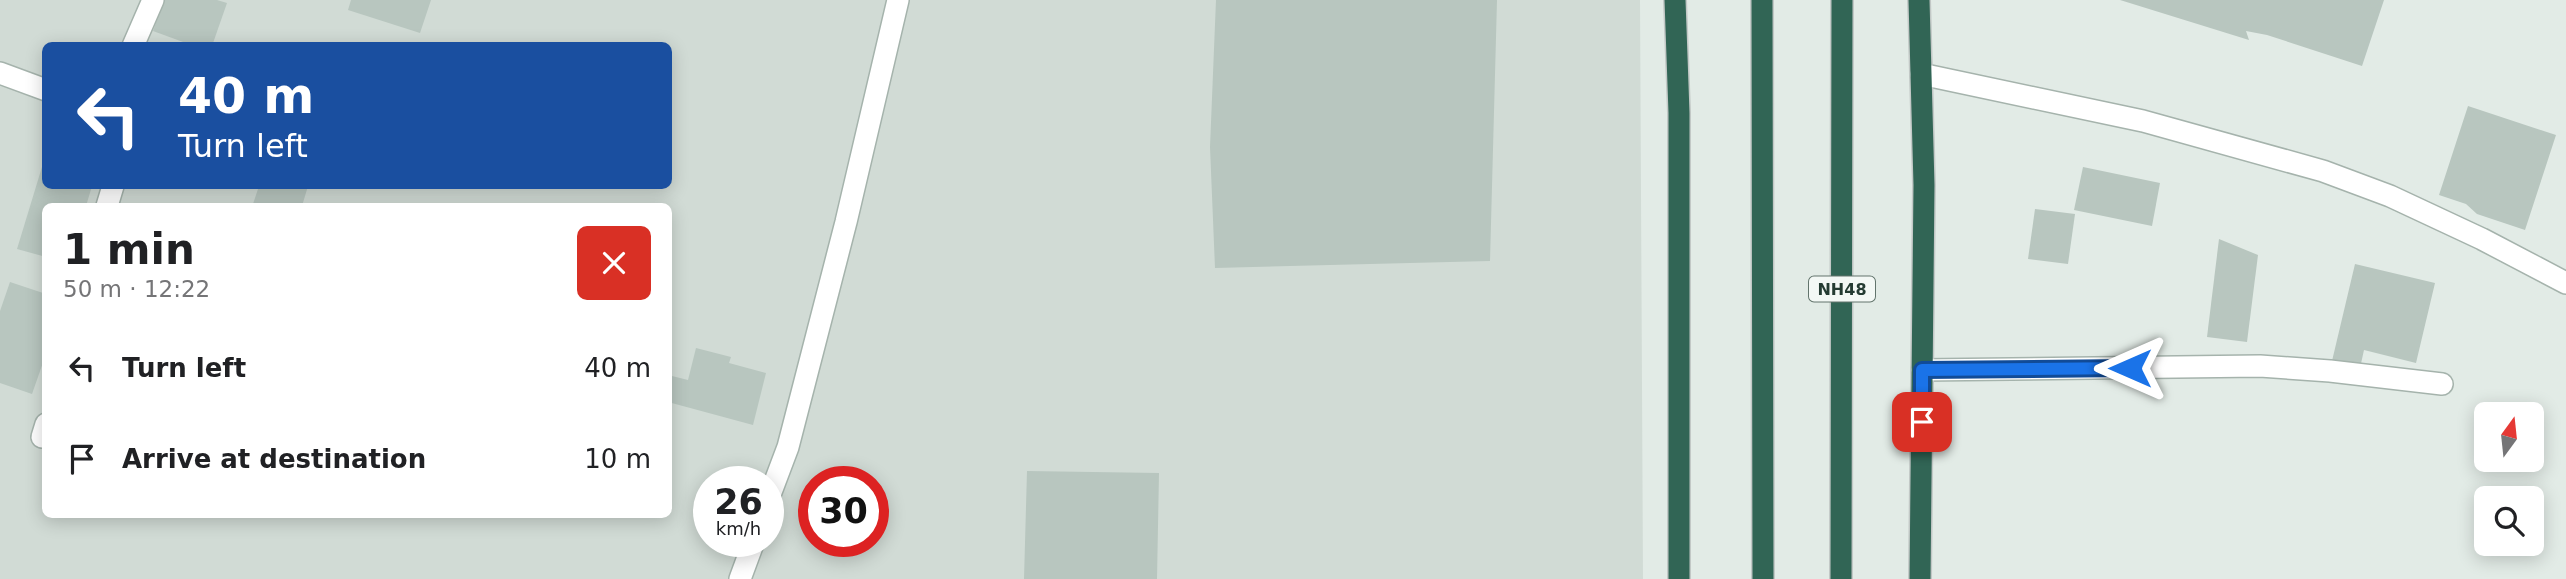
<!DOCTYPE html>
<meta charset="utf-8">
<style>
:root{--surface:#fff;--page:#f2f2f2;--text:#202124;--muted:#757577}
body{margin:0;font-family:"DejaVu Sans",sans-serif;background:var(--page);color:var(--text);height:100vh;display:flex;flex-direction:column;font-size:26px;white-space:nowrap}
*{box-sizing:border-box;margin:0}
p{font-size:23px;color:var(--muted)}
.icon{flex:none;width:38px;height:38px;fill:none;stroke:currentColor;stroke-width:2;stroke-linecap:round;stroke-linejoin:round}
.map{position:relative;flex:1;overflow:hidden}
.details{position:absolute;left:42px;top:203px;width:630px;height:315px;display:flex;flex-direction:column;background:var(--surface);border-radius:10px;box-shadow:0 4px 18px #0003}
.details>*{flex:none}
.guide{position:absolute;left:42px;top:42px;width:630px;height:147px;border-radius:10px;box-shadow:0 4px 18px #0003;background:#1a4fa0;color:#fff;overflow:hidden}
.needle{width:46px;rotate:15deg}
.controls{position:absolute;left:2474px;top:402px;display:grid;gap:14px}
.controls a{display:grid;place-items:center;width:70px;height:70px;border-radius:10px;background:var(--surface);box-shadow:0 4px 18px #0003;font-size:35px}
.speed{position:absolute;left:693px;top:466px;display:flex;gap:14px;font-size:35px;font-weight:700;text-align:center}
.speed>*{display:grid;place-content:center;width:91px;height:91px;border-radius:50%;background:var(--surface);box-shadow:0 4px 18px #0003;line-height:1}
.speed small{font-size:18px;font-weight:400}
.speed .limit{border:10px solid #d22;background:#fff;color:#111}
.pin{position:absolute;display:grid;place-items:center;width:60px;height:60px;color:#fff;margin:-30px;border-radius:14px;box-shadow:0 4px 10px #0006}
.me{position:absolute;width:77px;margin:-38px;rotate:270deg;stroke-linejoin:round;filter:drop-shadow(0 0 5px #0008)}
.turn{display:flex;align-items:center;gap:24px;height:147px;padding:0 21px;font-size:32px}
.turn .icon{width:91px;height:91px;stroke-width:2.5}
.turn b{display:block;font-size:49px;line-height:60px}
.round{display:grid;place-items:center;flex:none;width:74px;height:74px;border-radius:10px;background:var(--page)}
.summary{display:flex;align-items:center;justify-content:space-between;height:119px;padding:0 21px}
h1{font-size:42px;font-weight:700;line-height:52px}
ul{padding:0;list-style:none}
li{display:flex;align-items:center;gap:21px;height:91px;padding:0 21px}
li div{flex:1}
li b{display:block;font-size:26px}
li em{font-style:normal}
.map>svg:first-child{display:block}
.built{fill:#d1dbd5;fill-rule:evenodd}
.building{fill:#b8c6bf}
.lines{fill:none;stroke-linecap:round;stroke-linejoin:round}
.street-casing{stroke:#a5b3ac;stroke-width:24}
.highway-casing{stroke:#c2c8c6;stroke-width:24}
.street{stroke:#fff;stroke-width:21}
.highway{stroke:#316555;stroke-width:21}
.route-casing{stroke:#114b97;stroke-width:18}
.route{stroke:#1a73e8;stroke-width:12}
.labels{text-anchor:middle;stroke-width:5;stroke-linejoin:round;paint-order:stroke}
.shield{fill:#f3f8f5;stroke:#62746c;stroke-width:2}
.shield-label{font-size:16px;font-weight:bold;fill:#243b32}
</style>
<div class="map">
<svg width="2566" height="579" viewBox="0 0 2566 579">
<rect width="100%" height="100%" fill="#e2ebe6"/>
<!-- built -->
<path class="built" d="M 0,0 L 1640,0 L 1643,579 L 0,579 ZM 46,46 L 668,46 L 668,186 L 46,186 ZM 46,206 L 668,206 L 668,514 L 46,514 ZM 709,481 L 768,481 L 768,541 L 709,541 ZM 814,481 L 873,481 L 873,541 L 814,541 Z"/>
<!-- building -->
<g class="building">
<path d="M 164,0 L 217,0 L 227,3 L 212,46 L 194,46 L 153,31 Z"/>
<path d="M 351,0 L 431,0 L 420,33 L 348,10 Z"/>
<path d="M 1216,0 L 1497,0 L 1490,261 L 1215,268 L 1210,147 Z"/>
<path d="M 2120,0 L 2384,0 L 2362,66 L 2267,35 L 2246,31 L 2249,40 Z"/>
<path d="M 2468,106 L 2556,135 L 2525,230 L 2477,214 L 2466,204 L 2439,195 Z"/>
<path d="M 45,157 L 46,186 L 92,186 L 86,206 L 46,206 L 46,257 L 17,249 Z"/>
<path d="M 2083,167 L 2160,183 L 2152,226 L 2074,210 Z"/>
<path d="M 259,186 L 308,186 L 302,206 L 261,206 L 253,204 Z"/>
<path d="M 2035,209 L 2075,214 L 2068,264 L 2028,259 Z"/>
<path d="M 2219,239 L 2258,255 L 2247,342 L 2207,337 Z"/>
<path d="M 2355,264 L 2435,283 L 2416,363 L 2364,350 L 2360,368 L 2332,361 Z"/>
<path d="M 10,282 L 46,294 L 46,354 L 32,394 L 0,383 L 0,311 Z"/>
<path d="M 696,348 L 731,357 L 729,363 L 766,373 L 753,425 L 668,402 L 668,375 L 688,380 Z"/>
<path d="M 1027,471 L 1159,473 L 1157,579 L 1024,579 Z"/>
</g>
<g class="lines">
<defs>
<g id="street">
<path d="M 133,46 L 153,0"/>
<path d="M 0,73 L 46,90"/>
<path d="M 1921,74 L 2143,121 L 2323,171 L 2390,196 L 2482,239 L 2566,283"/>
<path d="M 107,206 L 113,186"/>
<path d="M 1922,370 L 2260,366 L 2330,371 L 2442,384"/>
<path d="M 42,437 L 46,424"/>
<path d="M 768,500 L 788,447 L 846,222 L 898,0"/>
<path d="M 740,579 L 754,541"/>
</g>
<g id="highway">
<path d="M 1675,0 L 1679,113 L 1679,579"/>
<path d="M 1762,0 L 1763,579"/>
<path d="M 1919,0 L 1924,185 L 1920,579"/>
<path d="M 1841,579 L 1842,0"/>
</g>
</defs>
<!-- street casing -->
<use href="#street" class="street-casing"/>
<!-- highway casing -->
<use href="#highway" class="highway-casing"/>
<!-- street -->
<use href="#street" class="street"/>
<!-- highway -->
<use href="#highway" class="highway"/>
</g>
<g class="lines">
<defs>
<path id="route" d="M 1922,422 L 1922,370 L 2130,368"/>
</defs>
<!-- route casing -->
<use href="#route" class="route-casing"/>
<!-- route -->
<use href="#route" class="route"/>
</g>
<g class="labels">
<!-- shield labels -->
<rect class="shield" x="1809" y="276.5" width="66" height="25" rx="5"/>
<g class="shield-label">
<text x="1842" y="295">NH48</text>
</g>
</g>
</svg>
<div class="controls">
<a><svg class="needle" viewBox="-14 -14 28 28"><path d="M0-13l5 13h-10z" fill="#e53935"/><path d="M0 13l5-13h-10z" fill="#757577"/></svg></a>
<a><svg class="icon" aria-label="search" viewBox="0 0 24 24"><circle cx="10" cy="10" r="6"/><path d="M15 15l6 6"/></svg></a>
</div>
<div class="speed"><div>26<small>km/h</small></div><div class="limit">30</div></div>
<div class="pin" style="left:1922px;top:422px;background:#d93025"><svg class="icon" aria-label="arrive" viewBox="0 0 24 24"><path d="M6 21V4h12l-3 4 3 4H6"/></svg></div>
<svg class="me" style="left:2130px;top:368px" viewBox="-20 -20 40 40"><path d="M0-17L14 15 0 8-14 15z" fill="#1a73e8" stroke="#fff" stroke-width="4"/></svg>
<div class="guide">
<div class="turn"><svg class="icon" aria-label="left" viewBox="0 0 24 24"><path d="M17 20v-9H6M10 6l-5 5 5 5"/></svg><div><b>40 m</b>Turn left</div></div>
</div>
<section class="details">
<div class="summary"><div><h1>1 min</h1><p>50 m · 12:22</p></div><a class="round" style="background:#d93025;color:#fff"><svg class="icon" aria-label="close" viewBox="0 0 24 24"><path d="M6 6l12 12M18 6L6 18"/></svg></a></div>
<ul>
<li><svg class="icon" aria-label="left" viewBox="0 0 24 24"><path d="M17 20v-9H6M10 6l-5 5 5 5"/></svg><div><b>Turn left</b></div><em>40 m</em></li>
<li><svg class="icon" aria-label="arrive" viewBox="0 0 24 24"><path d="M6 21V4h12l-3 4 3 4H6"/></svg><div><b>Arrive at destination</b></div><em>10 m</em></li>
</ul>
</section>
</div>
